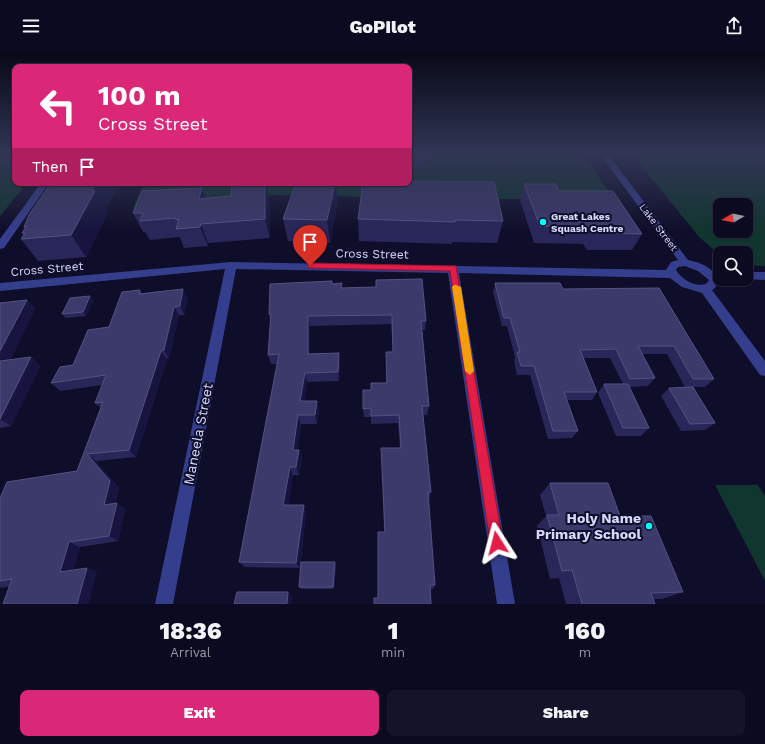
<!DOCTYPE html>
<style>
:root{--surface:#0b0a20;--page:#141329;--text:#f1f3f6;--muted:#9a9aa5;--line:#2b2b3e;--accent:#db2777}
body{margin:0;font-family:"Work Sans",sans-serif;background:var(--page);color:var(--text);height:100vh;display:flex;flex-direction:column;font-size:15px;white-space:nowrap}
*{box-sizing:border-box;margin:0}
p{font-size:13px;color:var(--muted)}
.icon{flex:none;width:22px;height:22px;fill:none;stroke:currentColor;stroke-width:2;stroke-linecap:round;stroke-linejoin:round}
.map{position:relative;height:552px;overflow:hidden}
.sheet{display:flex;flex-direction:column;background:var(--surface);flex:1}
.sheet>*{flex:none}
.hud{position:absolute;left:12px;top:12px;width:400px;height:122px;border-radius:8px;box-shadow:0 1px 3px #0004,0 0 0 1px var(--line);background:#db2777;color:#fff;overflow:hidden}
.needle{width:26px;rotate:261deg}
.tools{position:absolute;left:713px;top:146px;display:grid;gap:8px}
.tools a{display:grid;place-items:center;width:40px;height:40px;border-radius:8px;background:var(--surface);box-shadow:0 1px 3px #0004,0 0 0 1px var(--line);font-size:20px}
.pin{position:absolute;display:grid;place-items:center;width:34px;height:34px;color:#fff;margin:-41px -17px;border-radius:50% 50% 50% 0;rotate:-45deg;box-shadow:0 0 4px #0007}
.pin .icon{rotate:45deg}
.me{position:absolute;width:44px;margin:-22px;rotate:351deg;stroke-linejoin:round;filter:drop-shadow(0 0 3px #0008)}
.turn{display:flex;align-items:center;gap:14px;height:84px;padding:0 20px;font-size:18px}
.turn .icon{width:52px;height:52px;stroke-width:2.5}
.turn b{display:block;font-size:28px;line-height:34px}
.then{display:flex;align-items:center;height:38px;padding:0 20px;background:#0003;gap:8px;font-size:15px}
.eta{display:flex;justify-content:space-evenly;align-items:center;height:68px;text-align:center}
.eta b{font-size:24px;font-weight:800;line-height:28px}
.button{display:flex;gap:8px;margin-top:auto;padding:8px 20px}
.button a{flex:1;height:46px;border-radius:8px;background:var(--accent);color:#fff;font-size:16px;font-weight:800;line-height:46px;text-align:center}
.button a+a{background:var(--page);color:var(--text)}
header{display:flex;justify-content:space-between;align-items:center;height:52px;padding:0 20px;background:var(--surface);font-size:18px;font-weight:800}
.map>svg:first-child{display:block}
.green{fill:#11352f;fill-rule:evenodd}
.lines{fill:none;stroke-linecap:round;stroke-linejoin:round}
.minor{fill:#353e8d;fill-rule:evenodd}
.wall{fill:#292659}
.shaded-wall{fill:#17153f}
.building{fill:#3c396b;stroke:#545282}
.route{fill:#e11d48;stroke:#92132f}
.slow{fill:#f59e0b}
.poi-dot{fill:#04fff7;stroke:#0f0e2a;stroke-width:1.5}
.labels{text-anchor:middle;stroke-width:4;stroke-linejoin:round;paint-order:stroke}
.far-poi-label{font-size:10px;font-weight:bold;fill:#d8d8ff;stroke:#0f0e2a;text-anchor:start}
.far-street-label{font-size:10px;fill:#d8d8ff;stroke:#0f0e2a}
.street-label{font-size:12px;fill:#d8d8ff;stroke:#0f0e2a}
.near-street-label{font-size:14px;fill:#d8d8ff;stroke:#0f0e2a}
.near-poi-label{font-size:14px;font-weight:bold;fill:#d8d8ff;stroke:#0f0e2a;text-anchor:end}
</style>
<header><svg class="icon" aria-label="menu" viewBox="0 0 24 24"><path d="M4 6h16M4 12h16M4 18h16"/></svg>GoPilot<svg class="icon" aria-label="share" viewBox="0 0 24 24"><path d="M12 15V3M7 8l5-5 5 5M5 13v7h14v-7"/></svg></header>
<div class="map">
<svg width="765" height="552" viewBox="0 0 765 552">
<rect width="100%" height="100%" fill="#0f0e2a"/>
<!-- green -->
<g class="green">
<path d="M 0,102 L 15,102 L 15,131 L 27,131 L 0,164 Z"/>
<path d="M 409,102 L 583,102 L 615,149 L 275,143 L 133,156 L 144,131 L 409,131 Z"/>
<path d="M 632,102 L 765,102 L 765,214 L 746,213 L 746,201 L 720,201 L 720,203 L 699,185 ZM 720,153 L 746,153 L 746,179 L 720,179 Z"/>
<path d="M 715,433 L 758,433 L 765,444 L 765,529 Z"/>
</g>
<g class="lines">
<!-- minor -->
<g class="minor">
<path d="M 600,102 L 608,102 L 688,208 C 702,211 712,215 719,228 L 715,236 L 712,238 L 765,309 L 765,324 L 760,323 L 702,241 L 682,235 L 670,226 L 459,221 L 515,552 L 497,552 L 448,221 L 236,217 L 173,552 L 155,552 L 225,217 L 0,239 L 0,231 L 231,210 L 449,214 L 453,213 L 457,214 L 666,218 L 671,210 L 678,208 ZM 685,214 L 698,219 L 709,228 L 707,231 C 697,237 681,227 676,218 L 678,215 Z"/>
<path d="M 41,131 L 49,131 L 4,196 L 0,197 L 0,187 Z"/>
<path d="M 746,220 L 765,220 L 765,228 L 744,227 L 746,227 Z"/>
</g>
</g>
<!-- wall -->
<g class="wall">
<path d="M 409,102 L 427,107 L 426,115 L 409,115 Z"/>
<path d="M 235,131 L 266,131 L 269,147 L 270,186 L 208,191 L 208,194 L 184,196 L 180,185 L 150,188 L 145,180 L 143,180 L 133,161 L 202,136 L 206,146 L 231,144 L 235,135 Z"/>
<path d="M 363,131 L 503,169 L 497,191 L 452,190 L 452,192 L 359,189 L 358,167 Z"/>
<path d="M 524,132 L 559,139 L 642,182 L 632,198 L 587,198 L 583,192 L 534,191 L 520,148 Z"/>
<path d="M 338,149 L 330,191 L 288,189 L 283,167 Z"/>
<path d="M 106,158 L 108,161 L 86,205 L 38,209 L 21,187 L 23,183 L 22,181 L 25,176 L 24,175 Z"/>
<path d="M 495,231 L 563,237 L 659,236 L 714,327 L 705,335 L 693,335 L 715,371 L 705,378 L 681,379 L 661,344 L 669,336 L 685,335 L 667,302 L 642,302 L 655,326 L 648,334 L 629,335 L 649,376 L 641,384 L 616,384 L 598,341 L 604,332 L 623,332 L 610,306 L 584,306 L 597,340 L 592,348 L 567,348 L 578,379 L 572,386 L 548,387 L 530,323 L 517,323 L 514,309 L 515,305 L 507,274 L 502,274 L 493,240 Z"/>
<path d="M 333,232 L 426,269 L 425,278 L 422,278 L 429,354 L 427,363 L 423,363 L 431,440 L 429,447 L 428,447 L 435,533 L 433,537 L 378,546 L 384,480 L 382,404 L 400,396 L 398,371 L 371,372 L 371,365 L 364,365 L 363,357 L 371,338 L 386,331 L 386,300 L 393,300 L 391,272 L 310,274 L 310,302 L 340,311 L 339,329 L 307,330 L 304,349 L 317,349 L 319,358 L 317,372 L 301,372 L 297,398 L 299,398 L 302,406 L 299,423 L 293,423 L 288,453 L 306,460 L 300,516 L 245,515 L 239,510 L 277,312 L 271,312 L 268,303 L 270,268 L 269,262 Z"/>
<path d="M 140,238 L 142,242 L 188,246 L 184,263 L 179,263 L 169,307 L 167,307 L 136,405 L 96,409 L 119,436 L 115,451 L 125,457 L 118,489 L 80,495 L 73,518 L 87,516 L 97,520 L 0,536 L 0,446 L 77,419 L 101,356 L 95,351 L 102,333 L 60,339 L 51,331 L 73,313 L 109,275 Z"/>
<path d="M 90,244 L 93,249 L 86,264 L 66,266 L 62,262 Z"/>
<path d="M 27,248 L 35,257 L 10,308 L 31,305 L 40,314 L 11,374 L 0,376 L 0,251 Z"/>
<path d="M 550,431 L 620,464 L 683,540 L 662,547 L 653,547 L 655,552 L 566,552 L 559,526 L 550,527 L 537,474 L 546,464 L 540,443 Z"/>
<path d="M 336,512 L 334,537 L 301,537 L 299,535 Z"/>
</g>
<!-- shaded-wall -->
<g class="shaded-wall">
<path d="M 97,131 L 120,131 L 106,158 L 108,161 L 86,205 L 71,183 L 92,139 Z"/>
<path d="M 265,131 L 266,131 L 269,147 L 270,186 L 265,167 Z"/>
<path d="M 335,131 L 336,131 L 338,149 L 330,191 L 327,168 Z"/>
<path d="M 202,136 L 209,154 L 199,147 Z"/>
<path d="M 201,172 L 208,191 L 208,194 L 200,175 Z"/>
<path d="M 183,237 L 188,246 L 184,263 L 180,254 Z"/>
<path d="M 90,244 L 93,249 L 86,264 L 83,260 Z"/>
<path d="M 27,248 L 35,257 L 5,318 L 0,314 L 0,299 Z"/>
<path d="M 174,255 L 179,263 L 169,307 L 164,298 Z"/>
<path d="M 308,264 L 310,274 L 310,311 L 308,302 Z"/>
<path d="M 161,299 L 167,307 L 136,405 L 129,398 Z"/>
<path d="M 339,301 L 340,311 L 339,329 L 338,320 Z"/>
<path d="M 31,305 L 40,314 L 11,374 L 0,367 Z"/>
<path d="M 305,321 L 307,330 L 303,358 L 300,349 Z"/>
<path d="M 317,349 L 319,358 L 317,372 L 315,363 Z"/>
<path d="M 298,363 L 301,372 L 296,406 L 293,398 Z"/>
<path d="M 299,398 L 302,406 L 299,423 L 296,415 Z"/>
<path d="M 87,402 L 96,409 L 119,436 L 113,459 L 104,453 Z"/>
<path d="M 290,415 L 293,423 L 287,460 L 283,453 Z"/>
<path d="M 117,451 L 125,457 L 118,489 L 109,484 Z"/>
<path d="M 304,453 L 306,460 L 300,516 L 296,511 Z"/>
<path d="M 69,490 L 80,495 L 71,524 L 60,520 Z"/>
<path d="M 335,510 L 336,512 L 334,537 L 333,535 Z"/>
<path d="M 87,516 L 97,520 L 89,552 L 77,552 Z"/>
<path d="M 288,540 L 292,543 L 291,552 L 287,552 Z"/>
</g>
<!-- building -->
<g class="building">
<path d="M 409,102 L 426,102 L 427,107 L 409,107 Z"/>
<path d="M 409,129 L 494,130 L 503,169 L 455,168 L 455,170 L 358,167 L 363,131 L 409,131 Z"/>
<path d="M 51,131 L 97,131 L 92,139 L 95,139 L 71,183 L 21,187 L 25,181 L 22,181 L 26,175 L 24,175 L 29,163 Z"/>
<path d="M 235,131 L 265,131 L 265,167 L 201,172 L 200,175 L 176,177 L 179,167 L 176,168 L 176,166 L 140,169 L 143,161 L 133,161 L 142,139 L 202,136 L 199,147 L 231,144 L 232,135 L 235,135 Z"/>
<path d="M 296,131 L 335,131 L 327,168 L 283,167 Z"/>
<path d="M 524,132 L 556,132 L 559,139 L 613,139 L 642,182 L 594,181 L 591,175 L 540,174 Z"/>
<path d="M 422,227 L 426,269 L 421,269 L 429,354 L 422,354 L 431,440 L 428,440 L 435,533 L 430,533 L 431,552 L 374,552 L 374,546 L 378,546 L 378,480 L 385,480 L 381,396 L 401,396 L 399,363 L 371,364 L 371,356 L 363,357 L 363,338 L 371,338 L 371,331 L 387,331 L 386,300 L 393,300 L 392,263 L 308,264 L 308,302 L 339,301 L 338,320 L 305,321 L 300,349 L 317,349 L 315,363 L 298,363 L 293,398 L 299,398 L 296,415 L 290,415 L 283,453 L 304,453 L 296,511 L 239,510 L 279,302 L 268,303 L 271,262 L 269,262 L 270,232 L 332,229 L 332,232 L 342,231 L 341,236 L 376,235 L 376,228 Z"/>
<path d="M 495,231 L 560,231 L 563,237 L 659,236 L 714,327 L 693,327 L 674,294 L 638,294 L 655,326 L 630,327 L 616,297 L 580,298 L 597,340 L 564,340 L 578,379 L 553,379 L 534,314 L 521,314 L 517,300 L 520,300 L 510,266 L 504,266 Z"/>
<path d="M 183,237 L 180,254 L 174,255 L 164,298 L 161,299 L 129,398 L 87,402 L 110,429 L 104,453 L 117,451 L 109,484 L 69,490 L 60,520 L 87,516 L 77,552 L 3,552 L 12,527 L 0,529 L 0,446 L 7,430 L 77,419 L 103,350 L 95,351 L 106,323 L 51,331 L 60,315 L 73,313 L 88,278 L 109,275 L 122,240 L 140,238 L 139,242 Z"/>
<path d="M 90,244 L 83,260 L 62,262 L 70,246 Z"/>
<path d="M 27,248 L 0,299 L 0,251 Z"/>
<path d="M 31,305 L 0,367 L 0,309 Z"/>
<path d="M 604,332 L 628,332 L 649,376 L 623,376 Z"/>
<path d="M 693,335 L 715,371 L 690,372 L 669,336 Z"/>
<path d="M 550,431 L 608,431 L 620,464 L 651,464 L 683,540 L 651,541 L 655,552 L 582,552 L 572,518 L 562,519 L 547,463 L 559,463 Z"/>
<path d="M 301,510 L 335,510 L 333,535 L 299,535 Z"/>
<path d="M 237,540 L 288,540 L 287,552 L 234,552 Z"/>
</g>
<!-- sky -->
<linearGradient id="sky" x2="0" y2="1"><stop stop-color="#080817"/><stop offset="0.57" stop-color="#313655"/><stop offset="1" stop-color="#313655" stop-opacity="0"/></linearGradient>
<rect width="765" height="179" fill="url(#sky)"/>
<!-- route -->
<path class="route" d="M 310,211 L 456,214 L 503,491 L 501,496 L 497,497 L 492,496 L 490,491 L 450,219 L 308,216 L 307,214 Z"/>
<!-- slow -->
<path class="slow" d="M 454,233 L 456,233 L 461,235 L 474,319 L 470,323 L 465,319 L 452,235 Z"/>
<!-- markers -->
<g class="poi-dot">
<circle cx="543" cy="170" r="4"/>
<circle cx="649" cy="474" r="4"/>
</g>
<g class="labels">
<!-- far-poi labels -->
<g class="far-poi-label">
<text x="551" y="168">Great Lakes<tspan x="551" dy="12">Squash Centre</tspan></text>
</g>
<!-- far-street labels -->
<g class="far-street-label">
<text transform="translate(659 175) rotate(53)" y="4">Lake Street</text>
</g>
<!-- street labels -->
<g class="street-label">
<text transform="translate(372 202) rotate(1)" y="4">Cross Street</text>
<text transform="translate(47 217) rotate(-5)" y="4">Cross Street</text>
</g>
<!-- near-street labels -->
<g class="near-street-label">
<text transform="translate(198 382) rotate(-79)" y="5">Maneela Street</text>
</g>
<!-- near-poi labels -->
<g class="near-poi-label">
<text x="641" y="471">Holy Name<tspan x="641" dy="16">Primary School</tspan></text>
</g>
</g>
</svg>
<div class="tools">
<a><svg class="needle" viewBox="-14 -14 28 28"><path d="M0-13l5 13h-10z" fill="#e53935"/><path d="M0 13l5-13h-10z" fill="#9a9aa5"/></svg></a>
<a><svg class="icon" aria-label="search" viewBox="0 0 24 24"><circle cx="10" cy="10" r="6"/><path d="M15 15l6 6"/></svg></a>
</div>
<div class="pin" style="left:310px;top:214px;background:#d93025"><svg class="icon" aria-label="arrive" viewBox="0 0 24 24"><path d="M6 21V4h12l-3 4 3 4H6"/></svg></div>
<svg class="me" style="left:497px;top:491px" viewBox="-20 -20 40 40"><path d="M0-17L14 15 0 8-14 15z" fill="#e11d48" stroke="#fff" stroke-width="4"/></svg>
<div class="hud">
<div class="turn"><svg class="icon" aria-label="left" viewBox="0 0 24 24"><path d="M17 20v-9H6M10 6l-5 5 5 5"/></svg><div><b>100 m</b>Cross Street</div></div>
<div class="then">Then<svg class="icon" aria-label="arrive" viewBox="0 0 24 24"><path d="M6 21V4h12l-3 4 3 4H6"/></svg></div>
</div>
</div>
<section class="sheet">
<div class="eta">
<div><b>18:36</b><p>Arrival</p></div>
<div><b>1</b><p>min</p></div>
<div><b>160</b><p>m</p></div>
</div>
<div class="button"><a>Exit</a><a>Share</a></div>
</section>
